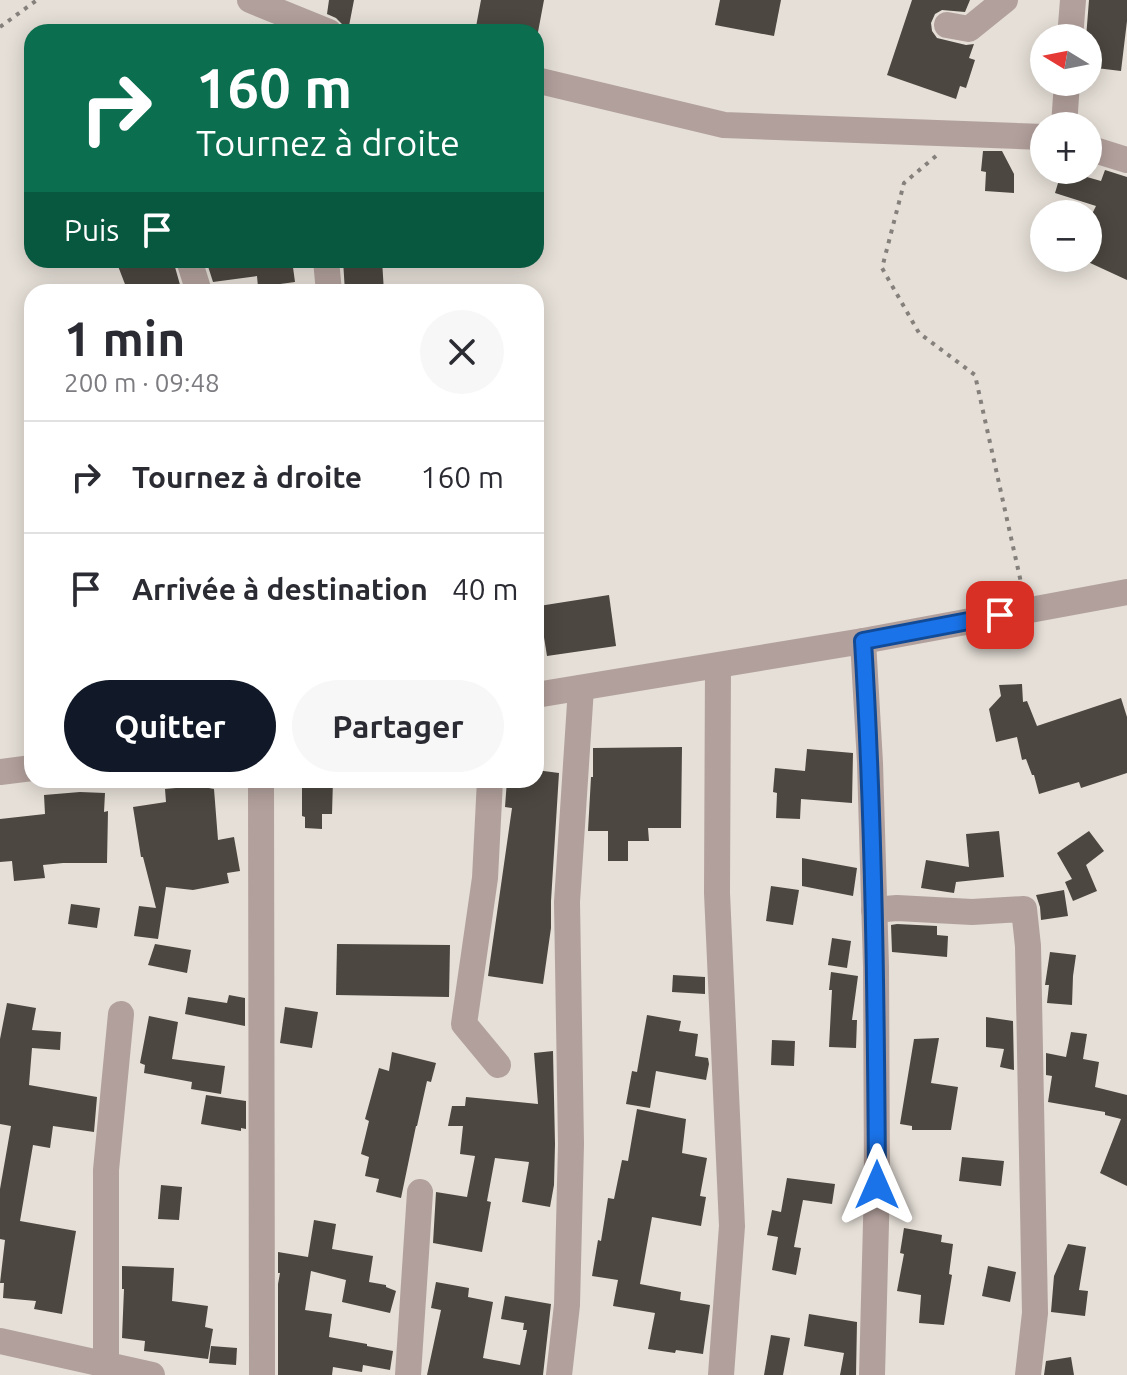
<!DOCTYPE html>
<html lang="fr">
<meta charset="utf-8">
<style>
:root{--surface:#fff;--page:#f7f7f7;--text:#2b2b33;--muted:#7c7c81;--line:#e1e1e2;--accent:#111827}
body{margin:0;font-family:Ubuntu,sans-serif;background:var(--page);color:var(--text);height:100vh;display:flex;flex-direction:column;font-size:30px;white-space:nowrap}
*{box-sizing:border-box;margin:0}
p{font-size:26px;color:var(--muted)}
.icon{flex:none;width:44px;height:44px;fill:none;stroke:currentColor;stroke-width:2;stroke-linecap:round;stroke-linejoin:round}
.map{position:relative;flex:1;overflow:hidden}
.panel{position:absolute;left:24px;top:284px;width:520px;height:504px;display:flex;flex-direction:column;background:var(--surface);border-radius:24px;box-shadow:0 4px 20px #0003}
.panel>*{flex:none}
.banner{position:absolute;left:24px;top:24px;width:520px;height:244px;border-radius:24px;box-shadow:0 4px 20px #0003;background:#0b6e4f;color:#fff;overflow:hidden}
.needle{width:52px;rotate:280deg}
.tools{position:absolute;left:1030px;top:24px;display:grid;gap:16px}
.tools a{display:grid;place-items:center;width:72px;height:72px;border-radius:50%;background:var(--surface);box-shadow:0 4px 20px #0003;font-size:40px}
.pin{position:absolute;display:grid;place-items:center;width:68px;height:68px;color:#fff;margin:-34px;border-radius:16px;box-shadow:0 4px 12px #0006}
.me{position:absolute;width:88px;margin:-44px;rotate:0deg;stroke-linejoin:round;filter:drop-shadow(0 0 6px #0008)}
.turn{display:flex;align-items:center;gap:28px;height:168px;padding:0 40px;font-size:36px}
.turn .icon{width:104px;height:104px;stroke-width:2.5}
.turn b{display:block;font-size:56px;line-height:68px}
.then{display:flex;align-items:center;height:76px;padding:0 40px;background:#0003;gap:16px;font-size:30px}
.round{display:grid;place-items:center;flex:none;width:84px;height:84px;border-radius:42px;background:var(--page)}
.overview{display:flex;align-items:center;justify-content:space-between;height:136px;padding:0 40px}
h1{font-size:48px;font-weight:600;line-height:60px}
.button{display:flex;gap:16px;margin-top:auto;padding:16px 40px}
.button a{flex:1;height:92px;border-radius:48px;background:var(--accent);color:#fff;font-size:32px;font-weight:600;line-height:92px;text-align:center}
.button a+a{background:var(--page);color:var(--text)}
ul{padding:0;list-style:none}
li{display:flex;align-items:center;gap:24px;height:112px;padding:0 40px;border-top:2px solid var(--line)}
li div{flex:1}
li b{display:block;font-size:30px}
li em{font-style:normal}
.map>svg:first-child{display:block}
.building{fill:#4c4740}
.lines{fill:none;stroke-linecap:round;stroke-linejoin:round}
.path{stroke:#85807b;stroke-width:4;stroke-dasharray:4 6;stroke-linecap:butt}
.minor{stroke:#b2a09c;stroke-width:26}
.route-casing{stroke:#114b97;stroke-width:20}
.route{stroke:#1a73e8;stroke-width:14}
</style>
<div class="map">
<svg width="1127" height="1375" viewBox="0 0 1127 1375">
<rect width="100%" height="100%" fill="#e5dfd7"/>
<!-- building -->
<g class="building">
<path d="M 329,0 L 354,0 L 349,26 L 343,25 L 336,18 L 327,14 Z"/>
<path d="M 481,0 L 544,0 L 538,32 L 475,32 Z"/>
<path d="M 720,0 L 781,0 L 774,36 L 715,25 Z"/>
<path d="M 912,0 L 970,0 L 965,12 L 942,10 L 935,14 L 931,23 L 932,31 L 937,38 L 966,45 L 974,44 L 969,58 L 975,60 L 966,88 L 960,86 L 956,99 L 887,75 Z"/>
<path d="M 1089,0 L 1127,0 L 1127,21 L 1121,71 L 1088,67 L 1088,38 L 1086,38 Z"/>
<path d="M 983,151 L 1002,151 L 1014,174 L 1014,193 L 985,191 L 986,172 L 981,171 Z"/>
<path d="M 1062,170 L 1101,181 L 1105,170 L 1127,177 L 1127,280 L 1088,262 L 1088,222 L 1096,206 L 1055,193 Z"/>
<path d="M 132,260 L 173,260 L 182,292 L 128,292 L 118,266 Z"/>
<path d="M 206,260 L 292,260 L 295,282 L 258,287 L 257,276 L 213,282 Z"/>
<path d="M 343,260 L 382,260 L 384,292 L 345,292 Z"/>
<path d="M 609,595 L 616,646 L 547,656 L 539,606 Z"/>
<path d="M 1022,684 L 1023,702 L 1027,701 L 1037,726 L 1121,698 L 1127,717 L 1127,773 L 1081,788 L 1079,782 L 1039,794 L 1034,775 L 1032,775 L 1026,759 L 1022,760 L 1017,737 L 996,742 L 989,709 L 1001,696 L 999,685 Z"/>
<path d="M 682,747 L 681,828 L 648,828 L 649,841 L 628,841 L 628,861 L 608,861 L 608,831 L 588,831 L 591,777 L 593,777 L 593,748 Z"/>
<path d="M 807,749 L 853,753 L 852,803 L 801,799 L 800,819 L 776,818 L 777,793 L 773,792 L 775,768 L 805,771 Z"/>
<path d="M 536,770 L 559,773 L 551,901 L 551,928 L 543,984 L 488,976 L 512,808 L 505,807 L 507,780 L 536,780 Z"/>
<path d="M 302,780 L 333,780 L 332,814 L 322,814 L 322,829 L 305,828 L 305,817 L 302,816 Z"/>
<path d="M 198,786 L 214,789 L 218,840 L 234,837 L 240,871 L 227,873 L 229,883 L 193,890 L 166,887 L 158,939 L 134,936 L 139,906 L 156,908 L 143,857 L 141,857 L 133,807 L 166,802 L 165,789 Z"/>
<path d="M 80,792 L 105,793 L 104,812 L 108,811 L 107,863 L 63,863 L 43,865 L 45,878 L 14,881 L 12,861 L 0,862 L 0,819 L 45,814 L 44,795 Z"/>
<path d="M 999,831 L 1004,877 L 956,882 L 954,893 L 921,888 L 926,860 L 969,867 L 966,834 Z"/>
<path d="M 1089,831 L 1104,851 L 1086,865 L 1097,891 L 1073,901 L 1065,882 L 1072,879 L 1057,853 Z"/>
<path d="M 802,858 L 857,868 L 853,896 L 802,886 Z"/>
<path d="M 771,886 L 799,890 L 793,925 L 766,921 Z"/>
<path d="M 1064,890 L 1068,916 L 1041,920 L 1040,907 L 1036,895 Z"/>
<path d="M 71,904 L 100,908 L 97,928 L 68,924 Z"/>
<path d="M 897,924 L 937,926 L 937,935 L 948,936 L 947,957 L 892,952 L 891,925 Z"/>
<path d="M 832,938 L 851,941 L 847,968 L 828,965 Z"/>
<path d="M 155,944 L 191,950 L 187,973 L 148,965 Z"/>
<path d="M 337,944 L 450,945 L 449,997 L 336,995 Z"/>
<path d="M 1050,952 L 1076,955 L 1073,976 L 1072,1005 L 1047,1003 L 1049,985 L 1045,985 Z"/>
<path d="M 831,972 L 858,976 L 852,1020 L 857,1020 L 856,1048 L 829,1047 L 832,990 L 829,990 Z"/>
<path d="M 673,975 L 705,977 L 705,994 L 672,992 Z"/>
<path d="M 229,995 L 245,998 L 245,1026 L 185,1014 L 188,997 L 227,1003 Z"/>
<path d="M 7,1003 L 36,1008 L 32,1030 L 61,1032 L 60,1050 L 32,1048 L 29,1085 L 97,1097 L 94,1132 L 53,1126 L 50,1148 L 33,1145 L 20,1221 L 76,1231 L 62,1314 L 34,1309 L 36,1301 L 3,1298 L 4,1283 L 0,1283 L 5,1240 L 0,1239 L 0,1189 L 11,1126 L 0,1124 L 0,1039 Z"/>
<path d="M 285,1007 L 318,1012 L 312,1048 L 280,1043 Z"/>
<path d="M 647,1015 L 681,1021 L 679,1031 L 698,1034 L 695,1056 L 708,1058 L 709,1064 L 706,1080 L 656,1071 L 650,1108 L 626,1104 L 632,1071 L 637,1072 Z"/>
<path d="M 149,1016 L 178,1022 L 172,1059 L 225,1066 L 221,1094 L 191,1089 L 192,1082 L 144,1073 L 145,1065 L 140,1063 Z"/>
<path d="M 986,1017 L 1013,1021 L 1014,1070 L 1000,1067 L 1004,1049 L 986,1047 Z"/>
<path d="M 1071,1032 L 1087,1034 L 1083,1059 L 1099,1062 L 1095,1087 L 1127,1095 L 1127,1186 L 1100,1173 L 1121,1119 L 1105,1115 L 1105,1112 L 1048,1102 L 1052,1076 L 1046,1075 L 1046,1053 L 1066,1057 Z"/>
<path d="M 939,1038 L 931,1083 L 958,1087 L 951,1130 L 912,1130 L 912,1126 L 900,1124 L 914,1039 Z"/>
<path d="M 772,1040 L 795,1041 L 794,1066 L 771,1065 Z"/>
<path d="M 553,1051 L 555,1144 L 554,1185 L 550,1207 L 522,1202 L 529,1162 L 495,1158 L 487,1201 L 491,1202 L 482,1252 L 433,1243 L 436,1192 L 467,1197 L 475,1156 L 460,1154 L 463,1126 L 448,1126 L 452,1106 L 465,1106 L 466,1097 L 538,1104 L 534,1053 Z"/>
<path d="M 392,1052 L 436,1063 L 431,1082 L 427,1081 L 417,1126 L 416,1126 L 401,1198 L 376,1192 L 379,1179 L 365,1176 L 369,1157 L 361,1154 L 369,1121 L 365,1119 L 379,1068 L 389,1071 Z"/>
<path d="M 206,1095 L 246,1101 L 246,1129 L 241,1128 L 241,1131 L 201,1124 Z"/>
<path d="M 637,1109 L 686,1119 L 682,1153 L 707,1158 L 700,1196 L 706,1197 L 701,1226 L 652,1217 L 640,1284 L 681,1292 L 680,1300 L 710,1305 L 703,1354 L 676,1350 L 675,1353 L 648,1349 L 655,1313 L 613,1306 L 618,1280 L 592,1276 L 598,1240 L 601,1241 L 608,1198 L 614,1199 L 622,1160 L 628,1161 Z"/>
<path d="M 962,1157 L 1004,1161 L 1001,1186 L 959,1181 Z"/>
<path d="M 787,1178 L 835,1184 L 832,1204 L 803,1200 L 794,1247 L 801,1248 L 796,1275 L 772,1270 L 778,1237 L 767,1235 L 772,1210 L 781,1212 Z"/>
<path d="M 161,1185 L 182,1187 L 179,1220 L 158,1219 Z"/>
<path d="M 314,1220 L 336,1224 L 332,1249 L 373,1256 L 369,1282 L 386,1285 L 386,1287 L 396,1291 L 390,1313 L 342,1302 L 346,1280 L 311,1271 L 305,1310 L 332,1314 L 329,1337 L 367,1344 L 367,1346 L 393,1351 L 390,1370 L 363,1365 L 362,1372 L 333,1367 L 332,1375 L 278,1375 L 278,1284 L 280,1273 L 278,1273 L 278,1252 L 308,1257 Z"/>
<path d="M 904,1228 L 942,1235 L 941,1242 L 953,1244 L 949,1274 L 952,1275 L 944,1325 L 919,1323 L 921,1295 L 897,1291 L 904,1254 L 900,1253 Z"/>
<path d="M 1068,1244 L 1086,1247 L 1079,1290 L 1088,1291 L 1085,1316 L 1051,1312 L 1054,1276 Z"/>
<path d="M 122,1266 L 174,1268 L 172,1301 L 208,1306 L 205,1327 L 213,1329 L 208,1359 L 144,1351 L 145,1341 L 122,1338 L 124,1289 L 122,1289 Z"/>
<path d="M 988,1266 L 1016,1272 L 1010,1302 L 982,1296 Z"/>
<path d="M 436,1282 L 469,1288 L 468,1297 L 493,1302 L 483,1358 L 520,1365 L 527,1330 L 523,1330 L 524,1323 L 501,1319 L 505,1296 L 551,1304 L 543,1375 L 427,1375 L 441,1310 L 431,1308 Z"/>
<path d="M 809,1314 L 857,1322 L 856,1375 L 840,1375 L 844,1353 L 804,1346 Z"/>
<path d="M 771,1335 L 790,1338 L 783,1375 L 764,1375 Z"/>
<path d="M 211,1346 L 237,1348 L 236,1365 L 209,1363 Z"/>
<path d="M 1071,1357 L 1074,1375 L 1044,1375 L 1046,1361 Z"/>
</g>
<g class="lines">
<!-- path -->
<g class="path">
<path d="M 0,27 L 37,0"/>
<path d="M 936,156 L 904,183 L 882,268 L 919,333 L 975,375 L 1022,587"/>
</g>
<!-- minor -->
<g class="minor">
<path d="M 250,0 L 329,32"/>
<path d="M 947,25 L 969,29 L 1005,0"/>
<path d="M 1070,38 L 1073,0"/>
<path d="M 536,80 L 724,125 L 1044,137"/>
<path d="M 1064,126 L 1067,82"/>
<path d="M 1088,148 L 1127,160"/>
<path d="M 189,260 L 199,292"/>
<path d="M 326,260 L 329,292"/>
<path d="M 863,641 L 870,763 L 876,967 L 877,1185 L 872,1375"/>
<path d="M 718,666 L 717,893 L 732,1226 L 721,1375"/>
<path d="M 536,695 L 863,641 L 1127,592"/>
<path d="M 0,772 L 32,768"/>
<path d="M 261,780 L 262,1375"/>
<path d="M 490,780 L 485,878 L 464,1024 L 498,1065"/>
<path d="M 874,910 L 897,908 L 972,912 L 1024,909 L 1028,946 L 1035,1313 L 1028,1375"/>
<path d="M 0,1341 L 152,1375"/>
<path d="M 106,1375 L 106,1170 L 121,1014"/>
<path d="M 408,1375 L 420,1192"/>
<path d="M 559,1375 L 567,1305 L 571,1144 L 567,902 L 581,688"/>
</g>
</g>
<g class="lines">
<defs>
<path id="route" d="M 877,1185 C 876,1003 874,822 863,641 L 1000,615"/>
</defs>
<!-- route casing -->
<use href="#route" class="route-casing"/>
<!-- route -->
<use href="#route" class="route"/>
</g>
</svg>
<div class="tools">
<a><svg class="needle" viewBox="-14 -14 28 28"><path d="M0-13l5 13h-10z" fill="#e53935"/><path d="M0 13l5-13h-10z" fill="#7c7c81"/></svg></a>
<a>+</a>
<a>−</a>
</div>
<div class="pin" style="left:1000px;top:615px;background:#d93025"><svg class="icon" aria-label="arrive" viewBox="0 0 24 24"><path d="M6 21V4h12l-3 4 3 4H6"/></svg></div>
<svg class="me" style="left:877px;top:1185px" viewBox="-20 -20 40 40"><path d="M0-17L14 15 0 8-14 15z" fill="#1a73e8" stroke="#fff" stroke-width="4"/></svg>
<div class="banner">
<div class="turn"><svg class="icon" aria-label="right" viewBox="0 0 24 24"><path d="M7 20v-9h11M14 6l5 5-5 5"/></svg><div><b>160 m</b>Tournez à droite</div></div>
<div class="then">Puis<svg class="icon" aria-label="arrive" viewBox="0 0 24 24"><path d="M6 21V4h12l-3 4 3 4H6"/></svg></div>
</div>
<section class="panel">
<div class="overview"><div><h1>1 min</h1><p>200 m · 09:48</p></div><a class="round"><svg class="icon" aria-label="close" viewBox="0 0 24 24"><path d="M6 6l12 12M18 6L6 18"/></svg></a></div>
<ul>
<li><svg class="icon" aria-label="right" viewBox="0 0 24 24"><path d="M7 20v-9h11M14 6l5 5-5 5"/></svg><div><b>Tournez à droite</b></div><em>160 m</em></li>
<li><svg class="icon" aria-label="arrive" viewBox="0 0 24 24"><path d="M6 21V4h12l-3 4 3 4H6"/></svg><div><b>Arrivée à destination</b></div><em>40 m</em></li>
</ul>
<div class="button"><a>Quitter</a><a>Partager</a></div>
</section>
</div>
